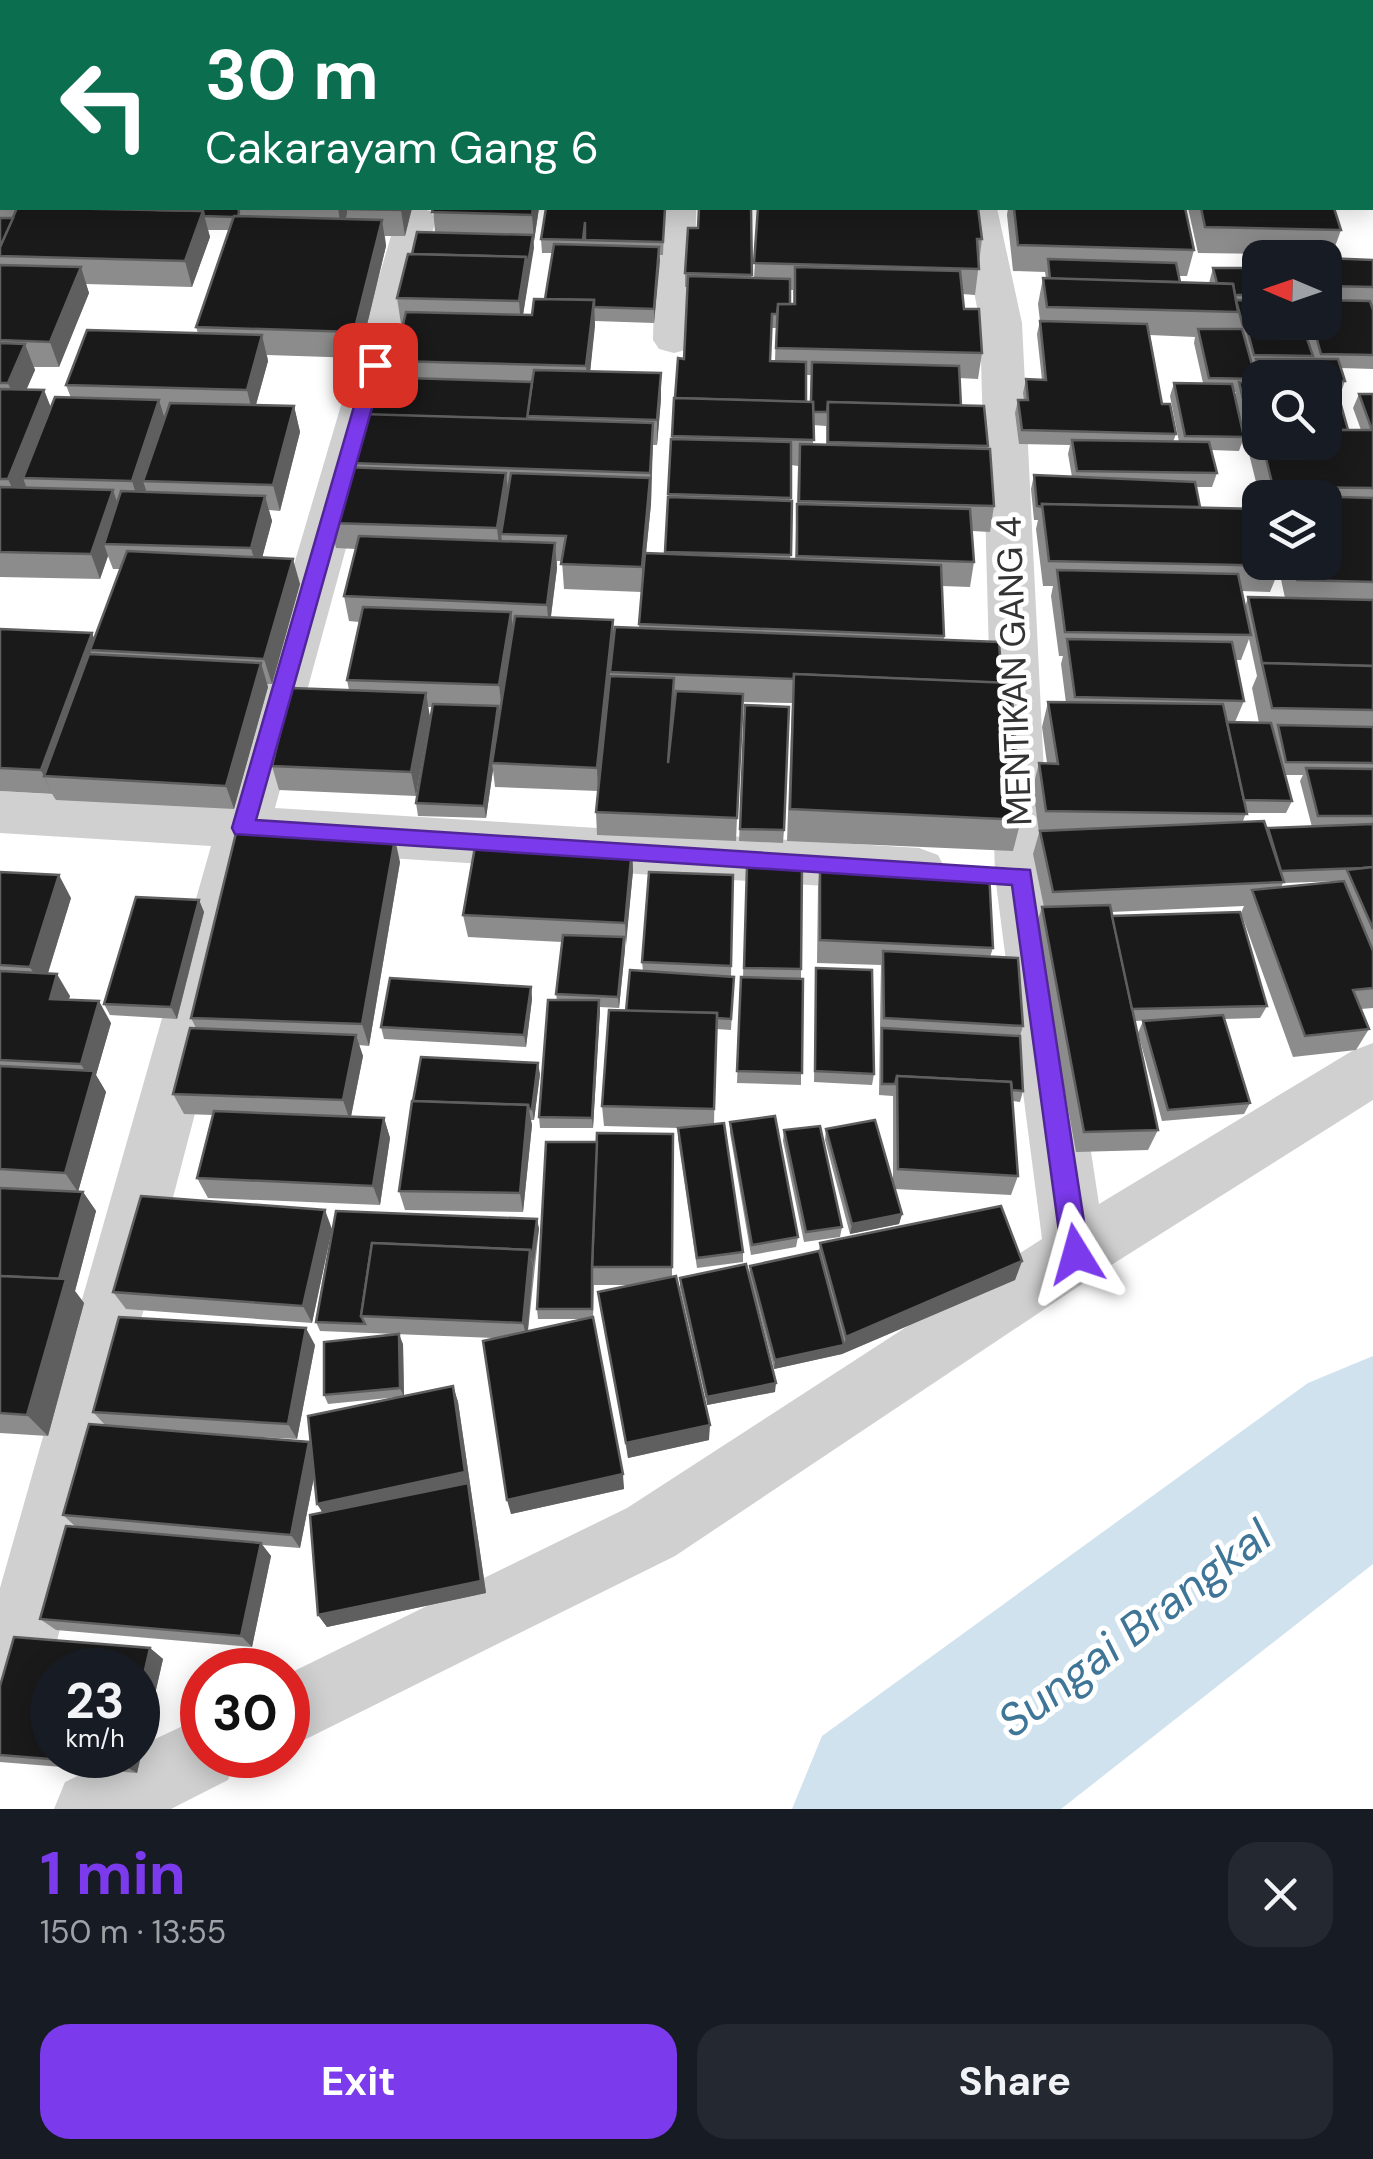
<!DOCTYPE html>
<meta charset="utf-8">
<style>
:root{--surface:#171b24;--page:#242831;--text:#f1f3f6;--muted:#9ea1a6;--accent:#7c3aed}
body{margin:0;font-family:"DM Sans",sans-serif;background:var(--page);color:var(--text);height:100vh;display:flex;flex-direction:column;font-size:38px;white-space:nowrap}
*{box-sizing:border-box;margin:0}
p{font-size:32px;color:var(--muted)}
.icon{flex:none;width:55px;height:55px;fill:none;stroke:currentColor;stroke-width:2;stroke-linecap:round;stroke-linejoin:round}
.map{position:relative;height:1809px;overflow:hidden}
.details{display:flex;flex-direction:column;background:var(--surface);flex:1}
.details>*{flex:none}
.top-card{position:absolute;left:0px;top:0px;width:1375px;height:210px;box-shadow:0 5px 25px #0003;background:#0b6e4f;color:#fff;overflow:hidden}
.needle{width:65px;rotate:272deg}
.tools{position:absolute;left:1242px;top:240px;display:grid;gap:20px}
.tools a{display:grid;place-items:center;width:100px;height:100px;border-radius:20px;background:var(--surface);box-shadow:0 5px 25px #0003;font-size:50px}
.speed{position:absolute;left:30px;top:1648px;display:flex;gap:20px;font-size:50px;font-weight:700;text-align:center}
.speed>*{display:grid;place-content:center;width:130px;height:130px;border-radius:50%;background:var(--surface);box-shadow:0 5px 25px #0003;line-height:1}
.speed small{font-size:25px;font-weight:400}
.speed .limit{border:15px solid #d22;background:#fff;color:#111}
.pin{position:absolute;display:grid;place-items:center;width:85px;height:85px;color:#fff;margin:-42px;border-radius:20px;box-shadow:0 5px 15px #0006}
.me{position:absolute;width:110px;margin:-55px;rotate:352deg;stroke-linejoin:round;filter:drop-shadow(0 0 8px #0008)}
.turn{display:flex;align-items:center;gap:35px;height:210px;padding:0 40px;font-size:45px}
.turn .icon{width:130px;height:130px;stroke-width:2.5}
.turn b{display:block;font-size:70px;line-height:85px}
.round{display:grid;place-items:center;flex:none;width:105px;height:105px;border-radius:30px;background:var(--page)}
.head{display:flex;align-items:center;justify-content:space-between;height:170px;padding:0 40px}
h1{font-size:60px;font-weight:700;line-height:75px;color:var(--accent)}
.primary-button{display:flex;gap:20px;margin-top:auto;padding:20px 40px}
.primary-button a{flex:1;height:115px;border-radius:30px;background:var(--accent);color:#fff;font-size:40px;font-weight:700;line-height:115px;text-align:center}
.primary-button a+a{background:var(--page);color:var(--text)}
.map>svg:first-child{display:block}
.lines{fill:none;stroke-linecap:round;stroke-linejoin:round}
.river{fill:#cfe2ee;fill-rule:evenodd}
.minor{fill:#d0d0d0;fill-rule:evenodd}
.major{fill:#ababab;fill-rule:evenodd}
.wall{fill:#8c8c8c;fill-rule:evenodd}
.shaded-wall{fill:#5f5f5f}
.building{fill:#1a1a1a;stroke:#5f5f5f;stroke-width:2.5}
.route{fill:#7c3aed;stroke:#51269a;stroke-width:2.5}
.labels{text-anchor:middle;stroke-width:10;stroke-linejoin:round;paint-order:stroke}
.street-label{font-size:35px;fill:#333;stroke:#fff}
.near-water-label{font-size:45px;font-style:italic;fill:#3f7597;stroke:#fff}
</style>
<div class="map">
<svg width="1373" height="1809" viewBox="0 0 1373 1809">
<rect width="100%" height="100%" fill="#fff"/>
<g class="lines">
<!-- river -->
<path class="river" d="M 1373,1356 L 1373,1564 L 1061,1809 L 792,1809 L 822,1736 L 1308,1383 Z"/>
<!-- minor -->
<g class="minor">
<rect x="650" y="0" width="34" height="2"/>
<path d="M 905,0 L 939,0 L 940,2 L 906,2 Z"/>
<path d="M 417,208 L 430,211 L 436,219 L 275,808 L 919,848 L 938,855 L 946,870 L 938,885 L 919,892 L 264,850 L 37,1717 L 26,1743 L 0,1754 L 0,1588 L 211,846 L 0,833 L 0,791 L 223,805 L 396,219 L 402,211 Z"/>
<path d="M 656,208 L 696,208 L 695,340 L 689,349 L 674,353 L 659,349 L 653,340 Z"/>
<path d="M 958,208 L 997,208 L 1022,323 L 1049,876 L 1099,1204 L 1352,1051 L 1373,1043 L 1373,1100 L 1097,1274 L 675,1556 L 288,1748 L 288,1674 L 627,1508 L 1042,1239 L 995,876 L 980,323 Z"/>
<path d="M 202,1717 L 202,1755 L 239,1755 L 228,1780 L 171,1809 L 54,1809 L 65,1782 L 121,1755 L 138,1755 L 138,1747 Z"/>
</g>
<!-- major -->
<g class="major">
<path d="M 466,0 L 556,0 L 465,2 Z"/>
<path d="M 2,12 L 2,34 L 0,35 L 0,13 Z"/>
</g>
</g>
<!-- wall -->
<g class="wall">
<path d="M 0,38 L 2,45 L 2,208 L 136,208 L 135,210 L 156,210 L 156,208 L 412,208 L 405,236 L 385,236 L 386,246 L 359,358 L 267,355 L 268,361 L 256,405 L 294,406 L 300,432 L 280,511 L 269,510 L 272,521 L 262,558 L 300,584 L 272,684 L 267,684 L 268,687 L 234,809 L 56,800 L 52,794 L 0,791 L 0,629 L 92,633 L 94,639 L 120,569 L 113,569 L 108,556 L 100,579 L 0,577 ZM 208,230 L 229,230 L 196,327 L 198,333 L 66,385 L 71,398 L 51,408 L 44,390 L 26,390 L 35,370 L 34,367 L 59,367 L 89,293 L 86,284 L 192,287 L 210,237 Z"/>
<path d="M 433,208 L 539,208 L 523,315 L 532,315 L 545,299 L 552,253 L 542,253 L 541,239 L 665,208 L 663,255 L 659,255 L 654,323 L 595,321 L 590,371 L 661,373 L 661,399 L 657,445 L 653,445 L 651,504 L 646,554 L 665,554 L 674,398 L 684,359 L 688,287 L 685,287 L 685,273 L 752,275 L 751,278 L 754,278 L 758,208 L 982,239 L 975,295 L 962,294 L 964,309 L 982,353 L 978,379 L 959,378 L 961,406 L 988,446 L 994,506 L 990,532 L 972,531 L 974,562 L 970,587 L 942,586 L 944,640 L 1002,683 L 1021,820 L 1013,851 L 787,841 L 792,703 L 742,702 L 736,841 L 597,835 L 596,812 L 598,791 L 495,787 L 493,770 L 486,818 L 418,816 L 416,803 L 432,707 L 428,707 L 430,717 L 416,796 L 279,790 L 272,766 L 349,690 L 347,680 L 359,622 L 349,621 L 344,596 L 356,549 L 336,548 L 330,523 L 351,467 L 350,463 L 367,415 L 397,377 L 394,361 L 403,324 L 401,324 L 397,298 L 412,254 L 435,232 ZM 790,290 L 793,290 L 793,304 L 790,304 ZM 771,328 L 776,328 L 775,361 L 770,361 ZM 806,375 L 811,375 L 810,402 L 806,402 ZM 813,425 L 826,426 L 826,445 L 813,444 ZM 791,465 L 798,466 L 795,559 L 790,559 L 792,501 L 790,501 ZM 557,561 L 562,561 L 564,589 L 642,592 L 639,628 L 614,637 L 613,620 L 551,617 L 557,568 Z"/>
<path d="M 1008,208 L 1185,208 L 1194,250 L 1187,276 L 1179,276 L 1180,282 L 1209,283 L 1213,268 L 1260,268 L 1260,322 L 1325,322 L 1325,258 L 1373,260 L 1373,369 L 1341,368 L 1345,381 L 1340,395 L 1338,395 L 1348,430 L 1361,430 L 1353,408 L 1359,394 L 1373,394 L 1373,1008 L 1361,1009 L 1369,1029 L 1356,1050 L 1293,1057 L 1241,913 L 1244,906 L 1111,912 L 1112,916 L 1267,1006 L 1260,1018 L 1224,1019 L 1250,1103 L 1244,1114 L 1162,1121 L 1138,1033 L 1143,1021 L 1155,1020 L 1135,1021 L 1158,1130 L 1148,1150 L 1076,1152 L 1035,929 L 1042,907 L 1044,907 L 1033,854 L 1039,833 L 1033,787 L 1039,763 L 1047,763 L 1042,727 L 1048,702 L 1066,703 L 1061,664 L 1063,656 L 1059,656 L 1051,596 L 1053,586 L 1043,586 L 1036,529 L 1038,520 L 1034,520 L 1031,489 L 1034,475 L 1072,477 L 1068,454 L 1070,445 L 1019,444 L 1015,413 L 1018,400 L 1024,400 L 1023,393 L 1026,379 L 1042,380 L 1037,334 L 1040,321 L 1038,304 L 1043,278 L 1046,278 L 1045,272 L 1013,271 L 1007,215 ZM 1150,335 L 1195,337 L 1194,343 L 1203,383 L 1174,383 L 1170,396 L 1179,442 L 1173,442 L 1176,434 L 1162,404 ZM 1260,378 L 1325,378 L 1325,442 L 1260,442 ZM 1234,392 L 1236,392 L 1234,396 L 1247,450 L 1251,450 L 1249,454 L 1260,498 L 1325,498 L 1325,562 L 1260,562 L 1200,507 L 1196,487 L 1212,487 L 1217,473 L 1211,450 L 1239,451 L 1244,437 ZM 1279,570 L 1285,598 L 1248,597 L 1245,607 L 1241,591 L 1270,592 ZM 1249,639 L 1257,676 L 1252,688 L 1259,723 L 1235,722 L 1244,701 L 1236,660 L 1241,660 ZM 1285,775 L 1303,775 L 1300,781 L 1312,827 L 1267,830 L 1243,821 L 1246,813 L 1286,813 L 1292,801 ZM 1341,881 L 1281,887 L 1283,883 Z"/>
<path d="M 1188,208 L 1334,208 L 1341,230 L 1332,255 L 1198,253 Z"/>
<path d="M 745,705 L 784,830 L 783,843 L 739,841 Z"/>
<path d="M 632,848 L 633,871 L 619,1008 L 600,1007 L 593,1128 L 540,1128 L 539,1117 L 557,1000 L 556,994 L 562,942 L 468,937 L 463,915 Z"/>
<path d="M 400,862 L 369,1046 L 359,1045 L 363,1056 L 351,1117 L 384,1118 L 390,1138 L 380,1205 L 208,1198 L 197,1178 L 213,1115 L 184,1114 L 173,1094 L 196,1028 L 191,1018 Z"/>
<path d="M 820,864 L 993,948 L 990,957 L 1023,1026 L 1020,1036 L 1023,1091 L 1020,1102 L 1013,1101 L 1018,1176 L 1011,1195 L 895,1189 L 902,1214 L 899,1224 L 850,1234 L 825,1140 L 826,1129 L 893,1184 L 893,1096 L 879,1095 L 881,965 L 817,963 L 818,887 Z"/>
<path d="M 747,865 L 801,969 L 801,1085 L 737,1083 L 741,977 L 743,977 Z"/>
<path d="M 0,872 L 71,898 L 48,973 L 70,996 L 68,1000 L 111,1023 L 96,1075 L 106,1092 L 78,1192 L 83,1192 L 96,1211 L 75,1291 L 84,1303 L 48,1436 L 0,1433 Z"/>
<path d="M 733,875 L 731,977 L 734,977 L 731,1030 L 716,1029 L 714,1124 L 743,1252 L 743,1262 L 697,1268 L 678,1139 L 678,1128 L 604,1126 L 602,1106 L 626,1011 L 643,971 L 642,962 Z"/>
<path d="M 199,900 L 204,912 L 177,1019 L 110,1015 L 104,1004 Z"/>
<path d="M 816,968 L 874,1074 L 872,1085 L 814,1082 Z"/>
<path d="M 531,987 L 532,999 L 526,1047 L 384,1039 L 381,1027 Z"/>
<path d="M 540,1074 L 534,1120 L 531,1120 L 532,1125 L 523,1212 L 405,1210 L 399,1191 Z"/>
<path d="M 730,1122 L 798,1237 L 796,1247 L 751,1255 L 730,1133 Z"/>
<path d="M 784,1130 L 842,1227 L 840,1237 L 804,1242 L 783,1141 Z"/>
<path d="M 673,1134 L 672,1277 L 709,1440 L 628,1458 L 598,1292 L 633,1285 L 594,1285 L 593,1317 L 624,1489 L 511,1514 L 494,1338 L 320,1331 L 316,1322 L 537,1219 L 539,1229 L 528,1331 L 586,1319 L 538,1319 L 537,1309 L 597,1142 Z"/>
<path d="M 332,1229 L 312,1323 L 126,1309 L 113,1292 Z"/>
<path d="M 820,1243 L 1022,1261 L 1015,1280 L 842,1354 L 774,1369 L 757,1304 L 775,1392 L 707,1405 L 680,1288 L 680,1278 L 749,1274 L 750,1266 L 819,1251 Z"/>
<path d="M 403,1344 L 404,1396 L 453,1386 L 458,1402 L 486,1593 L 327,1627 L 318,1615 L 322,1513 L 314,1477 L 300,1548 L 262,1545 L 271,1556 L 252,1647 L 56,1630 L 40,1619 L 76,1527 L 63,1515 L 105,1425 L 93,1412 L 315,1345 L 297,1439 L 218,1435 L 309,1442 L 311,1445 L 398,1397 L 328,1404 L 324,1395 Z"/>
<path d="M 150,1648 L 163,1659 L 137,1773 L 0,1762 L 0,1686 Z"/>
</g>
<!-- shaded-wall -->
<g class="shaded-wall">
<path d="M 338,208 L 349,208 L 347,209 L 347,213 L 342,234 Z"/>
<path d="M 402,208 L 412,208 L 405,236 L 401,210 Z"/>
<path d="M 533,208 L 539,208 L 534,241 L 532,215 Z"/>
<path d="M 203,211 L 210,237 L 192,287 L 185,261 Z"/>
<path d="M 382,220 L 386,246 L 359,358 L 354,332 Z"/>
<path d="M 533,235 L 534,248 L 521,327 L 519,301 L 526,257 Z"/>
<path d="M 659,247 L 660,261 L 654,323 L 654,309 Z"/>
<path d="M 81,267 L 89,293 L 59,367 L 50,342 Z"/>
<path d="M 594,300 L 595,326 L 588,392 L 586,366 Z"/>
<path d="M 262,335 L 268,361 L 253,415 L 247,390 Z"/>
<path d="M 25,344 L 35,370 L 18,409 L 8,383 Z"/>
<path d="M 661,373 L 661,399 L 657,445 L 657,420 Z"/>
<path d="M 44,390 L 54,416 L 23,478 L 26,486 L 19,504 L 8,479 Z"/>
<path d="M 159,400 L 167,426 L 143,481 L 146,490 L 140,507 L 132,481 Z"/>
<path d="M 294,406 L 300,432 L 280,511 L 273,485 Z"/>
<path d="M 653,423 L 651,504 L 642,592 L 642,567 L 650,484 Z"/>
<path d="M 506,473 L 509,498 L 501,534 L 502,542 L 500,553 L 497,528 Z"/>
<path d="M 113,490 L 122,516 L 104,544 L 108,556 L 100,579 L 91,554 Z"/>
<path d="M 265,496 L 272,521 L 258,573 L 251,548 Z"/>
<path d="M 555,543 L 557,568 L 549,630 L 547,605 Z"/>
<path d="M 293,559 L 300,584 L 272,684 L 264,659 Z"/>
<path d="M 511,612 L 514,637 L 502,710 L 499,685 Z"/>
<path d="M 613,620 L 614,645 L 610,672 L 598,791 L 597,768 Z"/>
<path d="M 92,633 L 99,650 L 90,650 L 98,669 L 44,776 L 52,794 L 41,770 Z"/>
<path d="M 261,663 L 268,687 L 234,809 L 226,786 Z"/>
<path d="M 426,693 L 430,717 L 416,796 L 411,772 Z"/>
<path d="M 498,706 L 500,719 L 492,763 L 493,770 L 486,818 L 484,806 Z"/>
<path d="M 395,839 L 400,862 L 369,1046 L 362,1024 Z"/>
<path d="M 632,848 L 633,871 L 626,945 L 625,923 Z"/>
<path d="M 59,875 L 71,898 L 43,989 L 30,967 Z"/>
<path d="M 199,900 L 204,912 L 177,1019 L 171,1007 Z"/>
<path d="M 624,937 L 625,949 L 619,1008 L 618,997 Z"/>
<path d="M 57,974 L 70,996 L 62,1020 L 50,999 Z"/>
<path d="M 531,987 L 532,999 L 526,1047 L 524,1035 Z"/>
<path d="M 599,1000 L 600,1012 L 593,1128 L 592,1118 Z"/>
<path d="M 99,1001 L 111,1023 L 96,1075 L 106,1092 L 78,1192 L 65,1173 L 91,1082 L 81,1064 Z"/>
<path d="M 356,1035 L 363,1056 L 350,1121 L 343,1100 Z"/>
<path d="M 538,1063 L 540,1074 L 534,1120 L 532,1109 Z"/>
<path d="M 528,1105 L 532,1125 L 523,1212 L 520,1193 Z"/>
<path d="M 384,1118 L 390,1138 L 380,1205 L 373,1186 Z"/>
<path d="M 83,1192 L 96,1211 L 75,1291 L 84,1303 L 48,1436 L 27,1415 L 58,1282 Z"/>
<path d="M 325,1210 L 332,1229 L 312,1323 L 303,1306 Z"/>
<path d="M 902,1214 L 899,1224 L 850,1234 L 852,1224 Z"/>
<path d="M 537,1219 L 539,1229 L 533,1268 L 532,1258 Z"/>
<path d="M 530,1250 L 533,1268 L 527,1340 L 523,1323 Z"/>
<path d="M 1022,1261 L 1015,1280 L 842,1354 L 774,1369 L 775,1360 L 844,1345 L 846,1337 Z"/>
<path d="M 306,1328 L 315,1345 L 297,1439 L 288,1424 Z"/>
<path d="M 399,1334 L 403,1344 L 404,1397 L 400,1388 Z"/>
<path d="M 776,1383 L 775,1392 L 707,1405 L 707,1397 Z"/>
<path d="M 453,1386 L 458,1402 L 486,1593 L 327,1627 L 318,1615 L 326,1518 L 317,1504 Z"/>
<path d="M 710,1425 L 709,1440 L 628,1458 L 626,1443 Z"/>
<path d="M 309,1442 L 318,1457 L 300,1548 L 291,1535 Z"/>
<path d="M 623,1474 L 624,1489 L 511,1514 L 507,1500 Z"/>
<path d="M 261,1543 L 271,1556 L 252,1647 L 241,1636 Z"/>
<path d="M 150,1648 L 163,1659 L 137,1773 L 123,1765 L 125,1755 L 138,1755 L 138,1701 Z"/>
</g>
<!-- building -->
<g class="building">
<path d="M 934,0 L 982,0 L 983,2 L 935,2 Z"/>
<rect x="1086" y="0" width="114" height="2"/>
<path d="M 2,49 L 2,143 L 0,143 L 0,54 Z"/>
<rect x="0" y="148" width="2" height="54"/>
<path d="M 17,208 L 50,208 L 203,211 L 185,261 L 0,256 L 0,247 Z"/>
<path d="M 156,208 L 238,208 L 239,212 L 238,216 L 234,217 L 204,216 L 203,211 L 156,210 Z"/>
<path d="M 347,208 L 402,208 L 401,210 L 347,209 Z"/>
<path d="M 433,208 L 533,208 L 532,215 L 432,212 Z"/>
<path d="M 546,208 L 665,208 L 663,242 L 585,240 L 585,222 L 583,240 L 541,239 Z"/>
<path d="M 699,208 L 751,208 L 752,275 L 685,273 L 688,228 L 698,228 Z"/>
<path d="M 758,208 L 978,208 L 982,239 L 977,239 L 979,269 L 754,263 Z"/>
<path d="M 1014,208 L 1185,208 L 1194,250 L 1018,245 Z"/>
<path d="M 1201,208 L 1334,208 L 1341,230 L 1205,227 Z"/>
<path d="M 234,216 L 382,220 L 354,332 L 196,327 Z"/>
<path d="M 0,218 L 13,218 L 0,247 Z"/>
<path d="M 417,232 L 533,235 L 527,269 L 526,257 L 412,254 Z"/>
<path d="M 554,244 L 659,247 L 654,309 L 594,307 L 594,300 L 545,299 Z"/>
<path d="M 408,254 L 526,257 L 519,301 L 397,298 Z"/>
<path d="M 1325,258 L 1373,260 L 1373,287 L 1329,286 L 1325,271 Z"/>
<path d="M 1048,259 L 1176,263 L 1180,282 L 1050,279 Z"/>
<path d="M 0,265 L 81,267 L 50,342 L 0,340 Z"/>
<path d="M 795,267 L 960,271 L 964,309 L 979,309 L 982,353 L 776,348 L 778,304 L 795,304 Z"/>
<path d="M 1213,268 L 1260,268 L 1260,295 L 1235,295 L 1233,284 L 1217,283 Z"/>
<path d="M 688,276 L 790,279 L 790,304 L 778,304 L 777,314 L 772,314 L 770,361 L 806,362 L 806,402 L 675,398 L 678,358 L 684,359 Z"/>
<path d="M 1043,278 L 1233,284 L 1238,312 L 1047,307 Z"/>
<path d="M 534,299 L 594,300 L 586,366 L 394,361 L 406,312 L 532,315 Z"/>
<path d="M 1236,300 L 1260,301 L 1260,322 L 1306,322 L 1307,326 L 1243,326 Z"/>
<path d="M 1325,300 L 1370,301 L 1373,310 L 1373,355 L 1321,354 L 1312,322 L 1325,322 Z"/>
<path d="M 1040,321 L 1147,324 L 1162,404 L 1170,404 L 1176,434 L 1022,430 L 1018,400 L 1028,400 L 1026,379 L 1046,380 Z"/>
<path d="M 1198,329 L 1242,329 L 1256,379 L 1209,378 Z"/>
<path d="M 1247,329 L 1304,330 L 1313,356 L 1254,355 Z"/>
<path d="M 87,330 L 262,335 L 247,390 L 66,385 Z"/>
<path d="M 0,343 L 25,344 L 8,383 L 0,383 Z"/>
<path d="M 1256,359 L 1338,359 L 1345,381 L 1325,381 L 1325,378 L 1262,378 Z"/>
<path d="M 812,362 L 959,366 L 961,406 L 828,402 L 827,412 L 813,412 L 813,402 L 811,402 Z"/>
<path d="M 534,370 L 661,373 L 657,420 L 527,416 Z"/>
<path d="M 376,377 L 532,382 L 527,419 L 367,415 Z"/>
<path d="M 1239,382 L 1260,382 L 1260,429 L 1258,429 L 1255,436 L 1252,436 Z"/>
<path d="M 1174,383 L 1232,384 L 1244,437 L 1185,436 Z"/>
<path d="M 1325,384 L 1335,384 L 1348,430 L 1325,430 Z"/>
<path d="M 0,389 L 44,390 L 8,479 L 0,479 Z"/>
<path d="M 1359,394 L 1373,394 L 1373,430 L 1372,430 Z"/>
<path d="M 55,397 L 159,400 L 132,481 L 23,478 Z"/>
<path d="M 674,398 L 813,402 L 814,440 L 672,436 Z"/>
<path d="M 828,402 L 984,406 L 988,446 L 828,442 Z"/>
<path d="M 170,403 L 294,406 L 273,485 L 143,481 Z"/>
<path d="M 362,414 L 653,423 L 650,473 L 350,463 Z"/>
<path d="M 1325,430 L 1373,430 L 1373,488 L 1273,487 L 1262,442 L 1325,442 Z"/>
<path d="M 671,439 L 791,442 L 791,498 L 668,494 Z"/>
<path d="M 1072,440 L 1209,442 L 1217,473 L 1077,471 Z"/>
<path d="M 800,444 L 990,449 L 994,506 L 799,501 Z"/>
<path d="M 343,467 L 506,473 L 497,528 L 330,523 Z"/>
<path d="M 511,473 L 650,478 L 642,567 L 561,564 L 566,536 L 501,534 Z"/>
<path d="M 1034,475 L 1195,482 L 1200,507 L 1042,504 L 1042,507 L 1037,506 Z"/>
<path d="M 0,487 L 113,490 L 91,554 L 0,552 Z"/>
<path d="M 121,491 L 265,496 L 251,548 L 104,544 Z"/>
<path d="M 1277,495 L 1373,498 L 1373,582 L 1297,580 L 1293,562 L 1325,562 L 1325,498 L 1278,498 Z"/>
<path d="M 668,497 L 792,501 L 791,555 L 665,552 Z"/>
<path d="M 797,504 L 970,509 L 974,562 L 797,556 Z"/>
<path d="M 1042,504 L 1260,509 L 1260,562 L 1279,562 L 1280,566 L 1049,561 Z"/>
<path d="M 359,536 L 555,543 L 547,605 L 344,596 Z"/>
<path d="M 127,551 L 293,559 L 264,659 L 90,650 Z"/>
<path d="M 645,553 L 941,565 L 944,636 L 639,624 Z"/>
<path d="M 1057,570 L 1238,574 L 1251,635 L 1065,632 Z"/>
<path d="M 1248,597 L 1373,600 L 1373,666 L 1262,663 Z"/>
<path d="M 363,607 L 511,612 L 499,685 L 347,680 Z"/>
<path d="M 515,616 L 613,620 L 597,768 L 492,763 Z"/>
<path d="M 615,627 L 999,642 L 1002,683 L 794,674 L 794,679 L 610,672 Z"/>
<path d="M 0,629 L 92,633 L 41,770 L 0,768 Z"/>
<path d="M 1067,639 L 1232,642 L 1244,701 L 1075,697 Z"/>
<path d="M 89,654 L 261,663 L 226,786 L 44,776 Z"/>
<path d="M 1262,663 L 1373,666 L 1373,710 L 1272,708 Z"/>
<path d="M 794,674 L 1011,683 L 1021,820 L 790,809 Z"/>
<path d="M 610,676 L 674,678 L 668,763 L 676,691 L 743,694 L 737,818 L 596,812 Z"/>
<path d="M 291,688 L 426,693 L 411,772 L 272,766 Z"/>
<path d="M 1048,702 L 1223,704 L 1247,814 L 1046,811 L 1039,763 L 1058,764 Z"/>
<path d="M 433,704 L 498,706 L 484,806 L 416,803 Z"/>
<path d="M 745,705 L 789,707 L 784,830 L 740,829 Z"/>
<path d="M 1227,722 L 1271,723 L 1292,801 L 1244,800 Z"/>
<path d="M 1278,725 L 1373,727 L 1373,763 L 1286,762 Z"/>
<path d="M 1306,768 L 1373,769 L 1373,816 L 1318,816 Z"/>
<path d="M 1264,821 L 1284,882 L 1053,892 L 1040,831 Z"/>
<path d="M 1373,824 L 1373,867 L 1362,868 L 1281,871 L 1268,828 Z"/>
<path d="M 236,833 L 395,839 L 362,1024 L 191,1018 Z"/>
<path d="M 476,841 L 632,848 L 625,923 L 463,915 Z"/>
<path d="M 820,864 L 989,872 L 993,948 L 820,940 Z"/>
<path d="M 747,865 L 802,867 L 801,969 L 744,968 Z"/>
<path d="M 1373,867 L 1373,929 L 1347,870 Z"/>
<path d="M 0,872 L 59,875 L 30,967 L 0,965 Z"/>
<path d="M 649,872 L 733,875 L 731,966 L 642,962 Z"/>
<path d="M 1344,881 L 1373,951 L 1373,988 L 1353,990 L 1369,1029 L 1305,1036 L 1252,890 Z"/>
<path d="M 136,897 L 199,900 L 171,1007 L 104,1004 Z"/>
<path d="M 1110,905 L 1158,1130 L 1084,1132 L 1042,907 Z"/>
<path d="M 1240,912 L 1267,1006 L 1132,1009 L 1112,916 Z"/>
<path d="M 563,935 L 624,937 L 618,997 L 556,994 Z"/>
<path d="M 883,951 L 1018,958 L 1023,1026 L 884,1018 Z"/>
<path d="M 816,968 L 872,970 L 874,1074 L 815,1071 Z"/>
<path d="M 630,970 L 734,977 L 731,1019 L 717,1018 L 717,1013 L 626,1011 Z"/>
<path d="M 0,971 L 57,974 L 50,999 L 99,1001 L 81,1064 L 0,1060 Z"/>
<path d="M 741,977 L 803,979 L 802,1073 L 737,1071 Z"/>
<path d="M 390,978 L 531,987 L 524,1035 L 381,1027 Z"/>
<path d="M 548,1000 L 599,1000 L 592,1118 L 539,1117 Z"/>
<path d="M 609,1010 L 717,1013 L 714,1109 L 602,1106 Z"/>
<path d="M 1223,1015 L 1250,1103 L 1168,1110 L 1143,1021 Z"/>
<path d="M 190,1028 L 356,1035 L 343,1100 L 173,1094 Z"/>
<path d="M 882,1028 L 1020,1036 L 1023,1091 L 1012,1090 L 1011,1082 L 897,1076 L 895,1084 L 882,1084 Z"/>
<path d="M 421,1057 L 538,1063 L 532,1109 L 529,1109 L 528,1105 L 413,1101 Z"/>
<path d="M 0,1066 L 94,1071 L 65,1173 L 0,1169 Z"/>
<path d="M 897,1076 L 1011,1082 L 1018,1176 L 898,1169 Z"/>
<path d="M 412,1101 L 528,1105 L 520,1193 L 399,1191 Z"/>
<path d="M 214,1111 L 384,1118 L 373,1186 L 197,1178 Z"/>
<path d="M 775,1116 L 798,1237 L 752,1245 L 730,1122 Z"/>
<path d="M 875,1120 L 902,1214 L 852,1224 L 826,1129 Z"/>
<path d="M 724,1123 L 743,1252 L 697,1258 L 678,1128 Z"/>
<path d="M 820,1126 L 842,1227 L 806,1232 L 784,1130 Z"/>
<path d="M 597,1133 L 673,1134 L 672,1267 L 592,1267 Z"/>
<path d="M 546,1142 L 597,1142 L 592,1267 L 592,1309 L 537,1309 Z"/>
<path d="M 0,1188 L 83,1192 L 59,1279 L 0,1276 Z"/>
<path d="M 141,1196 L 325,1210 L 303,1306 L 113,1292 Z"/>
<path d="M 1001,1206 L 1022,1261 L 846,1337 L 820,1243 Z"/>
<path d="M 336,1211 L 537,1219 L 532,1258 L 530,1250 L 372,1243 L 361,1316 L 365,1324 L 316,1322 Z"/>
<path d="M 372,1243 L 530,1250 L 523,1323 L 361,1316 Z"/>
<path d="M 819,1251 L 844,1345 L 775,1360 L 750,1266 Z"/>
<path d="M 746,1264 L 776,1383 L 707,1397 L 680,1278 Z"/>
<path d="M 0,1276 L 66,1279 L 27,1415 L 0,1413 Z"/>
<path d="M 676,1276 L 710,1425 L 626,1443 L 598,1292 Z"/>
<path d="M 119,1317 L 306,1328 L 288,1424 L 93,1412 Z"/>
<path d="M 593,1317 L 623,1474 L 507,1500 L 483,1341 Z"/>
<path d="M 399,1334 L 400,1388 L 324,1395 L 324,1342 Z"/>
<path d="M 453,1386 L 465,1472 L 317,1504 L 308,1416 Z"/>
<path d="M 89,1424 L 309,1442 L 291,1535 L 63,1515 Z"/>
<path d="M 468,1483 L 481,1581 L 318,1615 L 310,1515 Z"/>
<path d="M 66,1526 L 261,1543 L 241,1636 L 40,1619 Z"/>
<path d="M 14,1637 L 150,1648 L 138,1701 L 138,1670 L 52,1670 L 52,1755 L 125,1755 L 123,1765 L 0,1755 L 0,1686 Z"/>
</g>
<!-- route -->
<path class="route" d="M 375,360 L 384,365 L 256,820 L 1030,870 L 1089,1254 L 1085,1262 L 1076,1266 L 1066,1262 L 1062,1254 L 1012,885 L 235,834 L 232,828 L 366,365 Z"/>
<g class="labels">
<!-- street labels -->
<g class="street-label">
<text transform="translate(1014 671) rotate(-92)" y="12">MENTIKAN GANG 4</text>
</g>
<!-- near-water labels -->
<g class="near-water-label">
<text transform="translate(1134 1628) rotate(-37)" y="16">Sungai Brangkal</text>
</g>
</g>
</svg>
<div class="tools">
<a><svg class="needle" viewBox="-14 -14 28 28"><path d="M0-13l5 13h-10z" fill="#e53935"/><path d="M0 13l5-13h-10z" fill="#9ea1a6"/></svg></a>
<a><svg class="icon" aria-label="search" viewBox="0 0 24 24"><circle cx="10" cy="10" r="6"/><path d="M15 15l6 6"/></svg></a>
<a><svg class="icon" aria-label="layers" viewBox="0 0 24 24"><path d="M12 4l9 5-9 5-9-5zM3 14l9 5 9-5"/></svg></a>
</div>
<div class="speed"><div>23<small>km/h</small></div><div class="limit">30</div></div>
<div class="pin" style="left:375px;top:365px;background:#d93025"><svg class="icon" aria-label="arrive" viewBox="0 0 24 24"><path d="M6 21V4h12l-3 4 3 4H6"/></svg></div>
<svg class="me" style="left:1076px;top:1254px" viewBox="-20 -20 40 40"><path d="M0-17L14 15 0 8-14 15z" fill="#7c3aed" stroke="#fff" stroke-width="4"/></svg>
<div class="top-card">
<div class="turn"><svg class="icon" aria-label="left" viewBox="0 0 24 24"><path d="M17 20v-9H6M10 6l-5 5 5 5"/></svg><div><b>30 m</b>Cakarayam Gang 6</div></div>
</div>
</div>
<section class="details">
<div class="head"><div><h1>1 min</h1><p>150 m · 13:55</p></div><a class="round"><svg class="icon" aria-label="close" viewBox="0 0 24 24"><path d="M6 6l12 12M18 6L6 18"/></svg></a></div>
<div class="primary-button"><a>Exit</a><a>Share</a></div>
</section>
